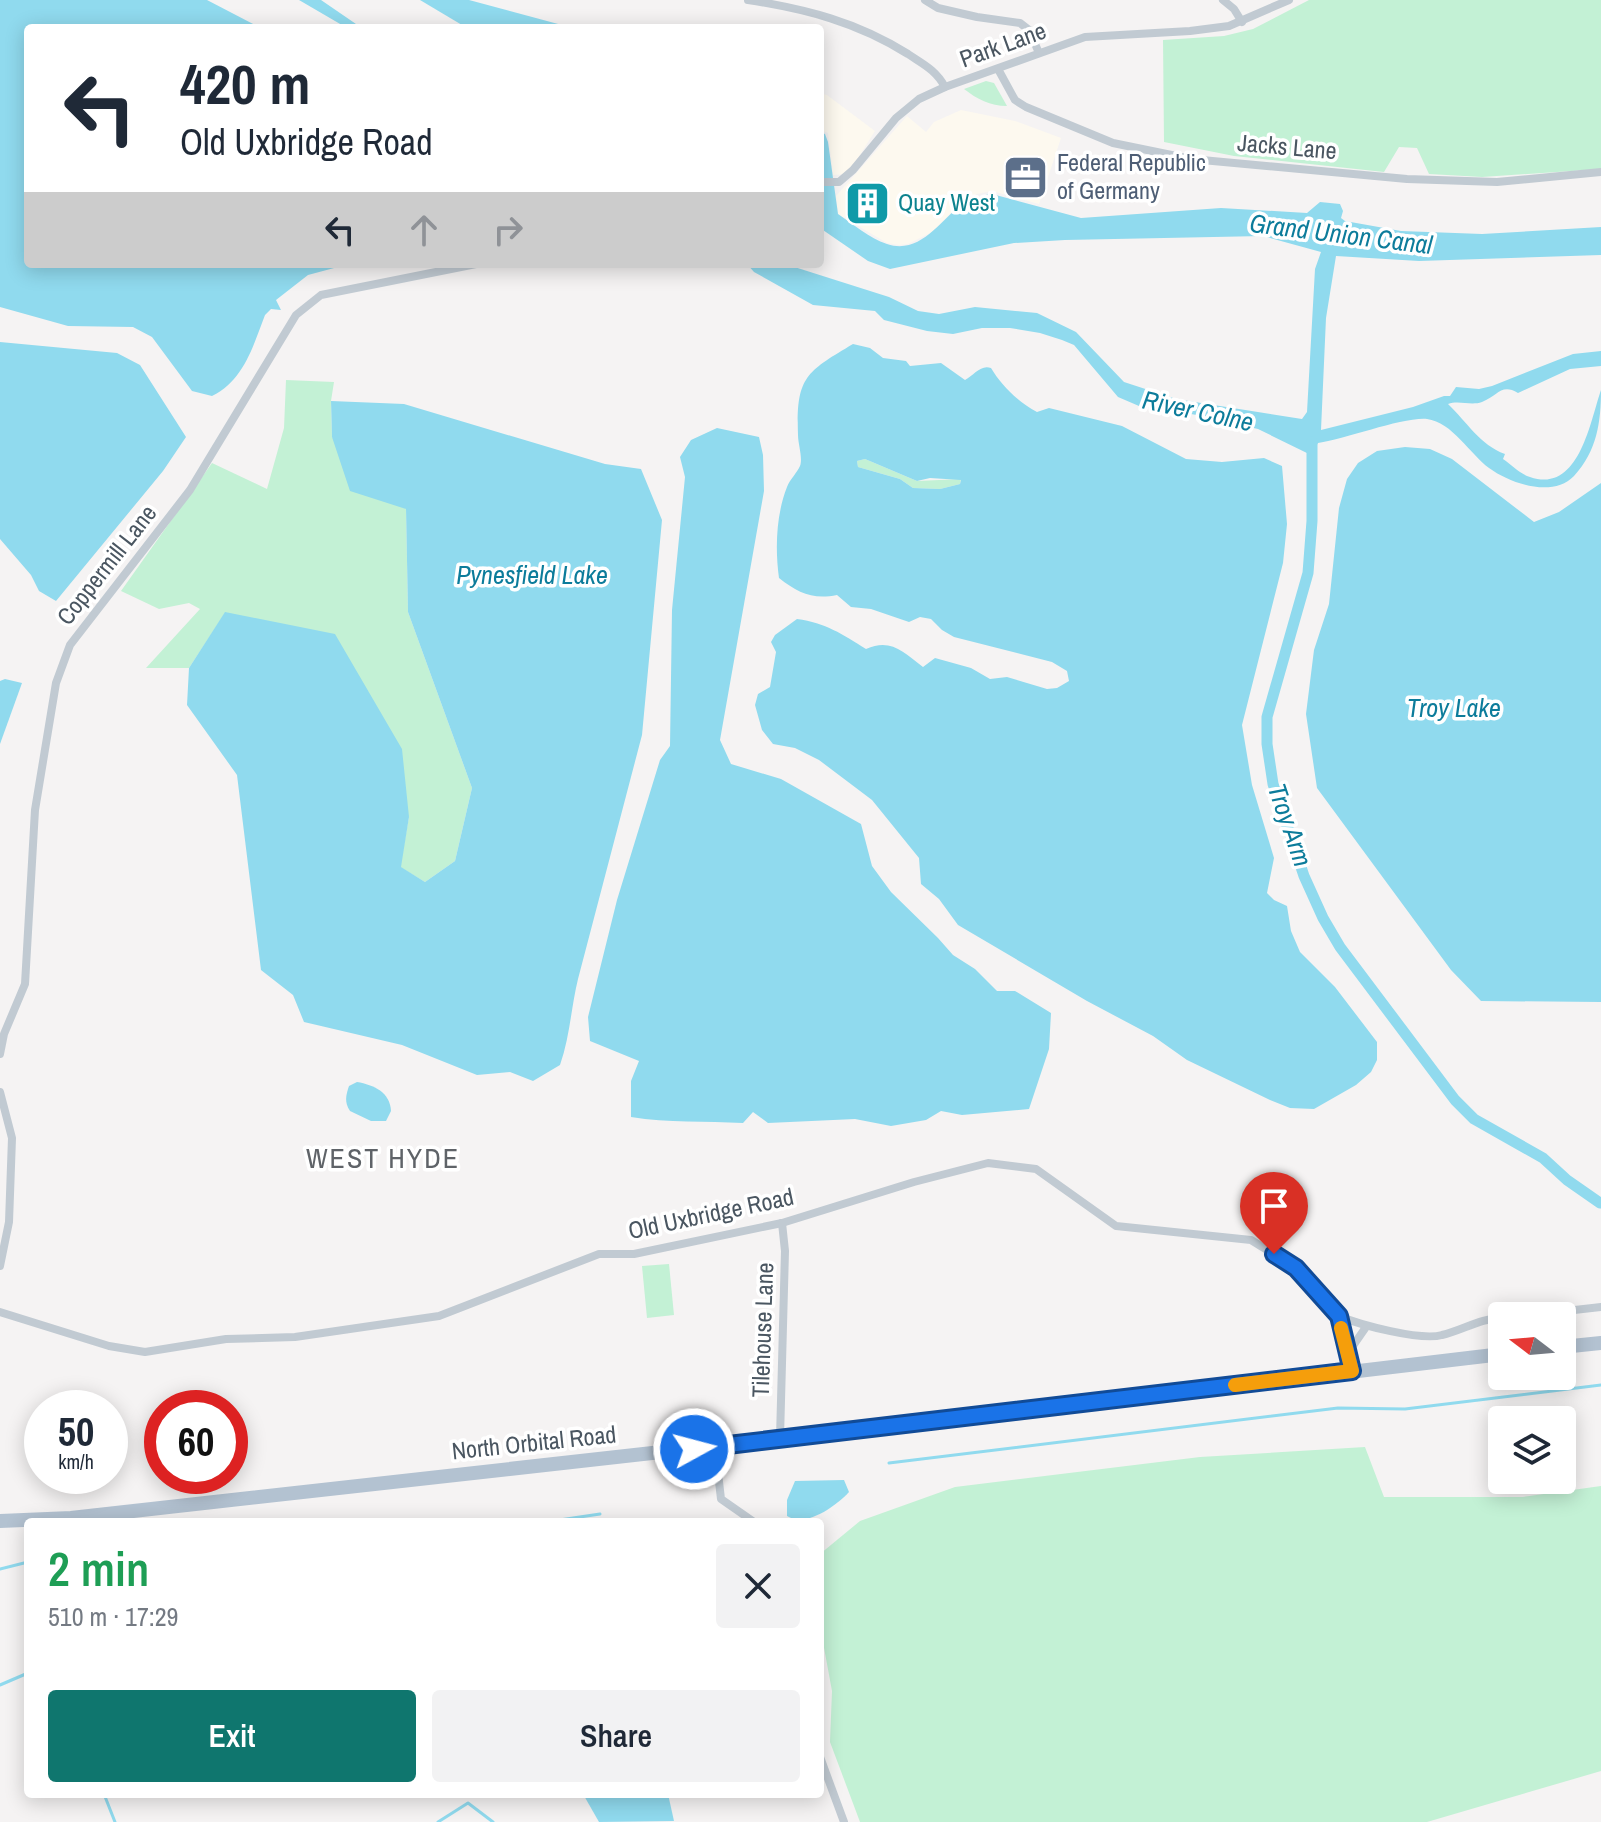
<!DOCTYPE html>
<meta charset="utf-8">
<style>
:root{--surface:#fff;--page:#f2f2f3;--text:#1f2937;--muted:#747a83;--accent:#0f766e}
body{margin:0;font-family:"Archivo Narrow",sans-serif;background:var(--page);color:var(--text);height:100vh;display:flex;flex-direction:column;font-size:30px;white-space:nowrap}
*{box-sizing:border-box;margin:0}
p{font-size:26px;color:var(--muted)}
.icon{flex:none;width:44px;height:44px;fill:none;stroke:currentColor;stroke-width:2;stroke-linecap:round;stroke-linejoin:round}
.map{position:relative;flex:1;overflow:hidden}
.sheet{position:absolute;left:24px;top:1518px;width:800px;height:280px;display:flex;flex-direction:column;background:var(--surface);border-radius:8px;box-shadow:0 4px 20px #0003}
.sheet>*{flex:none}
.hud{position:absolute;left:24px;top:24px;width:800px;height:244px;border-radius:8px;box-shadow:0 4px 20px #0003;background:#fff;color:var(--text);overflow:hidden}
.needle{width:52px;rotate:286deg}
.fabs{position:absolute;left:1488px;top:1302px;display:grid;gap:16px}
.fabs a{display:grid;place-items:center;width:88px;height:88px;border-radius:8px;background:var(--surface);box-shadow:0 4px 20px #0003;font-size:40px}
.speed{position:absolute;left:24px;top:1390px;display:flex;gap:16px;font-size:40px;font-weight:700;text-align:center}
.speed>*{display:grid;place-content:center;width:104px;height:104px;border-radius:50%;background:var(--surface);box-shadow:0 4px 20px #0003;line-height:1}
.speed small{font-size:20px;font-weight:400}
.speed .limit{border:12px solid #d22;background:#fff;color:#111}
.pin{position:absolute;display:grid;place-items:center;width:68px;height:68px;color:#fff;margin:-82px -34px;border-radius:50% 50% 50% 0;rotate:-45deg;box-shadow:0 0 8px #0007}
.pin .icon{rotate:45deg}
.me{position:absolute;width:88px;margin:-44px;rotate:83deg;stroke-linejoin:round;filter:drop-shadow(0 0 6px #0008)}
.turn{display:flex;align-items:center;gap:28px;height:168px;padding:0 24px;font-size:36px}
.turn .icon{width:104px;height:104px;stroke-width:2.5}
.turn b{display:block;font-size:56px;line-height:68px}
.lanes{display:flex;align-items:center;height:76px;padding:0 24px;background:#0003;justify-content:center;gap:40px;direction:ltr}
.lanes .off{opacity:.35}
.round{display:grid;place-items:center;flex:none;width:84px;height:84px;border-radius:8px;background:var(--page)}
.overview{display:flex;align-items:center;justify-content:space-between;height:136px;padding:0 24px}
h1{font-size:48px;font-weight:600;line-height:60px;color:#1e9e55}
.cta{display:flex;gap:16px;margin-top:auto;padding:16px 24px}
.cta a{flex:1;height:92px;border-radius:8px;background:var(--accent);color:#fff;font-size:32px;font-weight:600;line-height:92px;text-align:center}
.cta a+a{background:var(--page);color:var(--text)}
.map>svg:first-child{display:block}
.commercial{fill:#fdf9ef}
.green{fill:#c3f1d5}
.water{fill:#90daee;fill-rule:evenodd}
.lines{fill:none;stroke-linecap:round;stroke-linejoin:round}
.stream{stroke:#90daee;stroke-width:3}
.canal{stroke:#90daee;stroke-width:11}
.street{stroke:#c1cad2;stroke-width:8}
.primary{stroke:#b3c2d1;stroke-width:14}
.route-casing{stroke:#114b97;stroke-width:20}
.route{stroke:#1a73e8;stroke-width:14}
.slow{stroke:#f59e0b;stroke-width:14}
.labels{text-anchor:middle;stroke-width:7;stroke-linejoin:round;paint-order:stroke}
.street-label{font-size:24px;fill:#4a5661;stroke:#fff}
.service-label{font-size:24px;fill:#4e5e75;stroke:#fff;text-anchor:start}
.culture-label{font-size:24px;fill:#0d838f;stroke:#fff;text-anchor:start}
.water-label{font-size:26px;font-style:italic;fill:#0c7c9b;stroke:#fff}
.quarter-label{font-size:28px;letter-spacing:2px;fill:#5f6368;stroke:#fff}
</style>
<div class="map">
<svg width="1601" height="1822" viewBox="0 0 1601 1822">
<rect width="100%" height="100%" fill="#f5f3f3"/>
<!-- commercial -->
<g class="commercial">
<path d="M 820,93 L 827,95 L 875,131 L 848,174 L 833,175 L 828,133 L 820,130 Z"/>
<path d="M 961,110 L 1015,121 L 1061,138 L 1039,204 L 992,191 L 977,194 L 962,202 L 932,232 L 908,244 L 899,245 L 887,243 L 838,214 L 836,196 L 907,116 L 926,132 L 934,122 Z"/>
</g>
<!-- green -->
<g class="green">
<path d="M 1309,0 L 1601,0 L 1601,169 L 1482,177 L 1429,174 L 1417,148 L 1399,147 L 1384,172 L 1234,156 L 1164,142 L 1163,40 L 1224,36 L 1253,29 Z"/>
<path d="M 986,81 L 994,83 L 1007,106 C 990,106 977,99 964,89 Z"/>
<path d="M 286,380 L 334,382 L 331,401 L 332,437 L 406,509 L 408,612 L 472,788 L 455,861 L 425,882 L 400,867 L 409,817 L 225,613 L 189,668 L 146,668 L 200,609 L 189,603 L 159,609 L 121,591 L 212,463 L 267,489 L 284,428 Z"/>
<path d="M 865,459 L 917,481 L 961,479 L 960,484 L 940,489 L 913,488 L 900,479 L 858,467 L 857,461 Z"/>
<path d="M 669,1264 L 674,1315 L 647,1318 L 642,1266 Z"/>
<path d="M 1365,1447 L 1384,1497 L 1523,1497 L 1601,1486 L 1601,1771 L 1427,1822 L 860,1822 L 830,1742 L 832,1691 L 820,1626 L 820,1554 L 860,1521 L 955,1487 L 1200,1457 Z"/>
</g>
<!-- water -->
<g class="water">
<path d="M 0,0 L 207,0 L 261,28 L 28,28 L 28,264 L 349,264 L 308,275 L 276,300 L 281,310 L 271,309 L 265,315 C 253,346 244,380 212,396 L 192,391 L 152,337 L 133,327 L 68,326 L 0,307 Z"/>
<path d="M 299,0 L 321,0 L 356,24 L 375,28 L 347,28 Z"/>
<path d="M 420,0 L 469,0 L 573,28 L 467,28 Z"/>
<path d="M 820,132 L 825,134 L 828,142 L 838,214 C 853,224 869,238 887,244 C 920,255 940,221 962,204 C 972,198 981,195 992,194 L 1081,218 L 1221,208 L 1307,213 L 1320,202 L 1340,204 L 1343,211 L 1341,218 L 1345,221 L 1401,231 L 1482,234 L 1601,227 L 1601,255 L 1419,261 L 1336,256 L 1326,318 L 1321,430 L 1413,407 L 1444,396 L 1450,396 L 1456,387 L 1479,389 L 1492,386 L 1573,354 L 1601,351 L 1601,366 L 1570,369 L 1518,393 C 1501,383 1498,396 1482,402 C 1471,406 1459,400 1448,404 C 1467,422 1480,445 1505,454 L 1503,459 C 1512,465 1520,474 1530,477 C 1579,494 1590,422 1601,390 C 1601,422 1597,451 1574,476 C 1553,498 1511,484 1489,468 C 1470,454 1452,422 1427,419 C 1402,417 1347,439 1318,443 L 1311,455 L 1258,429 L 1197,415 L 1139,406 L 1118,397 L 1074,345 L 1062,340 L 1040,333 L 1010,328 L 982,328 L 953,334 L 927,331 L 884,320 L 875,311 L 813,305 L 754,272 L 747,264 L 785,264 L 889,297 L 918,311 L 939,314 L 975,307 L 1037,313 L 1076,332 L 1124,382 L 1176,399 L 1302,419 L 1307,412 L 1315,269 L 1321,252 L 1263,236 L 1065,240 L 1014,243 L 890,269 L 868,261 L 820,228 L 820,194 L 824,189 Z"/>
<path d="M 0,342 L 117,353 L 140,365 L 186,437 L 163,471 L 56,601 L 39,591 L 31,575 L 0,539 Z"/>
<path d="M 853,344 L 870,348 L 883,358 L 906,361 L 910,366 L 941,363 L 965,380 C 974,375 981,364 991,368 C 1001,385 1019,403 1037,412 L 1049,408 L 1122,426 L 1186,459 L 1222,462 L 1264,458 L 1282,466 L 1287,524 L 1283,563 L 1242,725 L 1252,785 L 1274,858 L 1267,893 L 1274,900 L 1287,906 L 1291,931 L 1300,952 L 1335,987 L 1377,1042 L 1377,1060 L 1371,1072 L 1356,1085 L 1314,1109 L 1290,1108 L 1270,1100 L 1187,1060 L 1153,1036 L 1087,1001 L 958,925 L 939,899 L 921,884 L 919,858 L 872,800 L 819,760 L 795,748 L 773,744 L 762,730 L 755,705 L 758,694 L 770,687 L 776,652 L 771,642 L 775,635 L 797,619 C 826,623 842,634 866,649 C 891,638 903,652 923,667 L 935,658 L 971,668 L 990,679 L 1007,677 L 1047,689 L 1057,688 L 1069,681 L 1067,671 L 1052,662 L 954,637 L 942,630 L 931,619 L 920,617 L 909,622 L 871,609 L 851,607 L 837,595 C 813,600 798,593 779,578 C 775,549 776,515 787,487 C 790,479 797,473 800,466 C 803,458 798,444 798,435 C 796,377 806,372 853,344 ZM 865,459 L 917,481 L 930,478 L 961,480 L 960,484 L 940,489 L 913,488 L 900,479 L 858,467 L 857,461 Z"/>
<path d="M 331,401 L 404,404 L 605,464 L 641,469 L 662,520 L 642,735 L 578,979 C 571,1008 570,1036 560,1065 L 533,1081 L 510,1072 L 477,1075 L 402,1045 L 304,1022 L 293,995 L 261,970 L 237,775 L 187,705 L 189,668 L 225,612 L 335,634 L 402,749 L 409,817 L 401,867 L 425,882 L 455,861 L 472,788 L 408,612 L 406,509 L 350,491 L 332,437 Z"/>
<path d="M 717,428 L 759,437 L 763,455 L 764,491 L 720,740 L 731,764 L 781,779 L 861,824 L 872,866 L 891,892 L 938,938 L 953,955 L 975,969 L 997,991 L 1015,991 L 1051,1013 L 1049,1049 L 1029,1109 L 962,1115 L 941,1111 L 926,1120 L 891,1126 L 855,1119 L 768,1123 L 753,1112 L 743,1123 C 706,1121 668,1123 631,1117 L 631,1081 L 639,1061 L 590,1041 L 588,1017 L 617,900 L 660,760 L 670,746 L 672,610 L 685,477 L 680,457 L 691,440 Z"/>
<path d="M 1405,447 L 1430,449 L 1452,459 L 1534,522 L 1559,512 L 1601,483 L 1601,1002 L 1481,1001 L 1451,970 L 1317,788 L 1306,714 L 1314,650 L 1329,604 L 1339,508 L 1347,479 L 1358,463 L 1377,451 Z"/>
<path d="M 5,679 L 22,683 L 0,744 L 0,681 Z"/>
<path d="M 357,1082 C 374,1085 390,1092 391,1111 L 386,1121 L 371,1121 L 350,1111 C 344,1102 346,1095 349,1086 Z"/>
<path d="M 844,1480 L 849,1492 C 836,1506 806,1528 787,1516 L 787,1500 L 795,1481 Z"/>
<path d="M 583,1794 L 668,1794 L 674,1821 L 599,1822 Z"/>
</g>
<g class="lines">
<!-- stream -->
<g class="stream">
<path d="M 1600,1203 L 1601,1204"/>
<path d="M 889,1463 L 1338,1408 L 1405,1409 L 1601,1385"/>
<path d="M 546,1522 L 600,1514"/>
<path d="M 0,1569 L 28,1562"/>
<path d="M 0,1685 L 28,1673"/>
<path d="M 104,1794 L 115,1822"/>
<path d="M 438,1822 L 468,1803 L 493,1822"/>
</g>
<!-- canal -->
<path class="canal" d="M 1312,442 L 1312,521 L 1308,573 L 1267,717 L 1267,744 L 1273,784 L 1304,876 L 1323,918 L 1340,947 L 1455,1100 L 1474,1119 L 1543,1158 L 1567,1180 L 1600,1203"/>
<!-- street -->
<g class="street">
<path d="M 748,0 C 806,9 857,22 908,54 C 923,64 936,70 945,87"/>
<path d="M 925,0 L 938,8 L 977,17 L 1020,23 L 1029,30 L 1039,53"/>
<path d="M 1223,0 L 1234,9 L 1242,22"/>
<path d="M 998,69 L 1015,100 L 1026,107 L 1113,143 L 1191,159 L 1407,179 L 1497,182 L 1601,172"/>
<path d="M 820,182 L 839,182 L 853,170 L 896,118 L 919,99 L 945,87 L 1085,37 L 1190,31 L 1229,26 L 1289,0"/>
<path d="M 0,1054 L 4,1034 L 25,984 L 35,810 L 56,683 L 70,645 L 190,490 L 296,315 L 321,295 L 476,264"/>
<path d="M 0,1092 L 12,1138 L 9,1222 L 0,1266"/>
<path d="M 0,1312 L 109,1346 L 145,1352 L 226,1339 L 295,1337 L 439,1316 L 599,1254 L 634,1254 L 782,1223 L 914,1182 L 988,1163 L 1036,1169 L 1116,1226 L 1251,1240 L 1296,1268 L 1339,1316 L 1352,1371"/>
<path d="M 1339,1316 C 1360,1325 1421,1341 1442,1335 C 1463,1330 1481,1318 1502,1318"/>
<path d="M 1522,1316 L 1601,1307"/>
<path d="M 1348,1353 L 1366,1327"/>
<path d="M 780,1438 L 785,1251 L 782,1223"/>
<path d="M 715,1447 L 721,1499 L 754,1522"/>
<path d="M 820,1757 L 844,1822"/>
</g>
<!-- primary -->
<g class="primary">
<path d="M 1562,1347 L 1601,1343"/>
<path d="M 0,1521 L 71,1518 L 921,1423 L 1502,1354"/>
</g>
</g>
<g class="lines">
<defs>
<path id="route" d="M 694,1449 L 1352,1371 L 1339,1316 L 1296,1268 L 1274,1254"/>
</defs>
<!-- route casing -->
<use href="#route" class="route-casing"/>
<!-- route -->
<use href="#route" class="route"/>
<!-- slow -->
<path class="slow" d="M 1235,1385 L 1352,1371 L 1341,1328"/>
</g>
<!-- icons -->
<defs>
<symbol id="office-square" viewBox="-11 -11 22 22"><rect x="-9" y="-9" width="18" height="18" rx="4" fill="#5c6f8a" stroke="#fff"/><path d="M-6-3h4V-5.5h4V-3h4V5H-6ZM-1-4.5V-3h2v-1.5ZM-6 0V1H6V0Z" fill="#fff"/></symbol>
<symbol id="building-square" viewBox="-11 -11 22 22"><rect x="-9" y="-9" width="18" height="18" rx="4" fill="#0f9aa8" stroke="#fff"/><path d="M-4-6H4V6H1V3H-1V6H-4ZM-2.5-4.3h1.7v1.8h-1.7ZM.8-4.3h1.7v1.8H.8ZM-2.5-1h1.7V.8h-1.7ZM.8-1h1.7V.8H.8Z" fill="#fff"/></symbol>
</defs>
<g fill-rule="evenodd">
<use href="#office-square" x="1000" y="152" width="51" height="51"/>
<use href="#building-square" x="842" y="178" width="51" height="51"/>
</g>
<g class="labels">
<!-- street labels -->
<g class="street-label">
<text transform="translate(1003 45) rotate(-20)" y="8">Park Lane</text>
<text transform="translate(1287 147) rotate(5)" y="8">Jacks Lane</text>
<text transform="translate(107 565) rotate(-52)" y="8">Coppermill Lane</text>
<text transform="translate(711 1214) rotate(-12)" y="8">Old Uxbridge Road</text>
<text transform="translate(763 1330) rotate(-88)" y="8">Tilehouse Lane</text>
<text transform="translate(534 1443) rotate(-6)" y="8">North Orbital Road</text>
</g>
<!-- service labels -->
<g class="service-label">
<text x="1057" y="171">Federal Republic<tspan x="1057" dy="28">of Germany</tspan></text>
</g>
<!-- culture labels -->
<g class="culture-label">
<text x="898" y="211">Quay West</text>
</g>
<!-- water labels -->
<g class="water-label">
<text transform="translate(1341 234) rotate(7)" y="9">Grand Union Canal</text>
<text transform="translate(1198 411) rotate(12)" y="9">River Colne</text>
<text x="532" y="584">Pynesfield Lake</text>
<text x="1454" y="717">Troy Lake</text>
<text transform="translate(1290 825) rotate(71)" y="9">Troy Arm</text>
</g>
<!-- quarter labels -->
<g class="quarter-label">
<text x="383" y="1168">WEST HYDE</text>
</g>
</g>
</svg>
<div class="fabs">
<a><svg class="needle" viewBox="-14 -14 28 28"><path d="M0-13l5 13h-10z" fill="#e53935"/><path d="M0 13l5-13h-10z" fill="#747a83"/></svg></a>
<a><svg class="icon" aria-label="layers" viewBox="0 0 24 24"><path d="M12 4l9 5-9 5-9-5zM3 14l9 5 9-5"/></svg></a>
</div>
<div class="speed"><div>50<small>km/h</small></div><div class="limit">60</div></div>
<div class="pin" style="left:1274px;top:1254px;background:#d93025"><svg class="icon" aria-label="arrive" viewBox="0 0 24 24"><path d="M6 21V4h12l-3 4 3 4H6"/></svg></div>
<svg class="me" style="left:694px;top:1449px" viewBox="-20 -20 40 40"><circle r="17" fill="#1a73e8" stroke="#fff" stroke-width="3"/><path d="M0-11L8 9 0 5-8 9z" fill="#fff"/></svg>
<div class="hud">
<div class="turn"><svg class="icon" aria-label="left" viewBox="0 0 24 24"><path d="M17 20v-9H6M10 6l-5 5 5 5"/></svg><div><b>420 m</b>Old Uxbridge Road</div></div>
<div class="lanes"><svg class="icon" aria-label="left" viewBox="0 0 24 24"><path d="M17 20v-9H6M10 6l-5 5 5 5"/></svg><svg class="icon off" aria-label="ahead" viewBox="0 0 24 24"><path d="M12 20V5M6 11l6-6 6 6"/></svg><svg class="icon off" aria-label="right" viewBox="0 0 24 24"><path d="M7 20v-9h11M14 6l5 5-5 5"/></svg></div>
</div>
<section class="sheet">
<div class="overview"><div><h1>2 min</h1><p>510 m · 17:29</p></div><a class="round"><svg class="icon" aria-label="close" viewBox="0 0 24 24"><path d="M6 6l12 12M18 6L6 18"/></svg></a></div>
<div class="cta"><a>Exit</a><a>Share</a></div>
</section>
</div>
